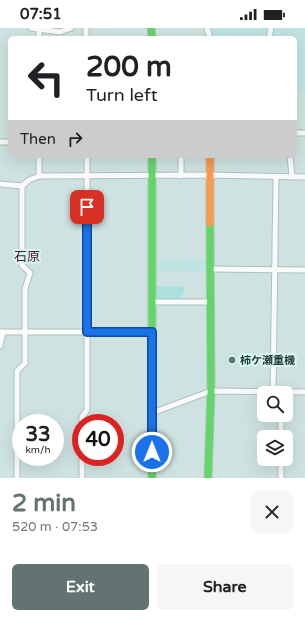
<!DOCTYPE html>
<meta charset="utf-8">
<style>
:root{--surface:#fff;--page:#f6f6f6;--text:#202124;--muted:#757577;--accent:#627371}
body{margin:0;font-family:"Varela Round","Noto Sans JP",sans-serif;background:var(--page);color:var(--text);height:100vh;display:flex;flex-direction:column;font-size:15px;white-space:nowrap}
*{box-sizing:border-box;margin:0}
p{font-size:13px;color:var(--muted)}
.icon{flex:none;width:22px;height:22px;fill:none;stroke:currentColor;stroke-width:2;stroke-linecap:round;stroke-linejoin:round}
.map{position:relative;height:450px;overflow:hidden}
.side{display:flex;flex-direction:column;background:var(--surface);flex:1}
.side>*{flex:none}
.top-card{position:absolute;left:8px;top:8px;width:289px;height:122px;border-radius:6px;box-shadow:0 4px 16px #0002;background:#fff;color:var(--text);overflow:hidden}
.tools{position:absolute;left:257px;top:358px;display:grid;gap:8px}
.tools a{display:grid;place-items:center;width:36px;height:36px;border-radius:6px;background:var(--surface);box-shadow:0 4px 16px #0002;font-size:20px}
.speed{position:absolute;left:12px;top:386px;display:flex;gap:8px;font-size:20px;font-weight:700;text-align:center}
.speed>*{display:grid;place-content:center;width:52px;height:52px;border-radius:50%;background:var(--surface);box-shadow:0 4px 16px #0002;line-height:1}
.speed small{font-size:10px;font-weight:400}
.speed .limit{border:6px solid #d22;background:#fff;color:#111}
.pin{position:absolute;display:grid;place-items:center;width:34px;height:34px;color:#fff;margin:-17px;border-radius:8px;box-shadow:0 2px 6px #0006}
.me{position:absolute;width:44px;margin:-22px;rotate:0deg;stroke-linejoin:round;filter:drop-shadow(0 0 3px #0008)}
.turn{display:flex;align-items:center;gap:14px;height:84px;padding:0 12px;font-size:18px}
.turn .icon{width:52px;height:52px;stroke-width:2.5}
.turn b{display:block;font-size:28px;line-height:34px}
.then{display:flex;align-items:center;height:38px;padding:0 12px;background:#0003;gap:8px;font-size:15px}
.round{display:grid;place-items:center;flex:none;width:42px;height:42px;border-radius:6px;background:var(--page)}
.summary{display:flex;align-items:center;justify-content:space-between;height:68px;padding:0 12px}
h1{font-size:24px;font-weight:800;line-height:30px;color:var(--accent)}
.action{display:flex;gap:8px;margin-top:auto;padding:8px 12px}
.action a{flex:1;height:46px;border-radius:6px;background:var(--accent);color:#fff;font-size:16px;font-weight:800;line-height:46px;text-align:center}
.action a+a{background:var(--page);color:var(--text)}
.status{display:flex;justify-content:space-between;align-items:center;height:28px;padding:0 20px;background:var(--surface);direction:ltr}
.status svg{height:11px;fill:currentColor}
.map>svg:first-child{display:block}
.built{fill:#bfe3e0}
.green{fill:#ace0dc}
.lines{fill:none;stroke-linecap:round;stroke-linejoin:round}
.street-casing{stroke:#afc0be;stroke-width:7}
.fast-casing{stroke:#afc0be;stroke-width:9}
.slow-casing{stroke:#afc0be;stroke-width:9}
.street{stroke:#f8fbfa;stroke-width:5}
.fast{stroke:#63d668;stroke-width:7}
.slow{stroke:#ff974d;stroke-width:7}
.route-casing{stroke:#114b97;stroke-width:10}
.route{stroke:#1a73e8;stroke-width:7}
.poi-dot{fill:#627371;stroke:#d3f9f5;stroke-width:1.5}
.labels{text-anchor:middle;stroke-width:4;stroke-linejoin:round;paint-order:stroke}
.poi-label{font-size:11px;font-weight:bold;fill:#283735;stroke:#d3f9f5;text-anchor:start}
.quarter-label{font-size:13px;fill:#591426;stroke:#d3f9f5}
</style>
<div class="status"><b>07:51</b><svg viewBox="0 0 49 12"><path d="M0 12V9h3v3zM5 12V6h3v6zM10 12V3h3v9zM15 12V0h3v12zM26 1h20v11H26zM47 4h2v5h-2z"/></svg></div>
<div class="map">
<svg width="305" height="450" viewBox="0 0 305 450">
<rect width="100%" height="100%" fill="#cee3e1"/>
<!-- built -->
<g class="built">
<path d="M 209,0 L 269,0 L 267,10 L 212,10 Z"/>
<path d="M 273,0 L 305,0 L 305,63 L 295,63 L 295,10 L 271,10 Z"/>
<rect x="155" y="232" width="52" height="11"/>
</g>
<!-- green -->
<path class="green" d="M 156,258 L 185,258 L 180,272 L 155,273 Z"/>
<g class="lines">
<defs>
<g id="street">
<path d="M 31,0 L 60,4 L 71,0"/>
<path d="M 86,0 L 86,10"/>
<path d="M 207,0 L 210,10"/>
<path d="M 39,2 L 39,10"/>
<path d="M 269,10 L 271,0"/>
<path d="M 295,105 L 305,105"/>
<path d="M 0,114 L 10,114"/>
<path d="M 39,128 L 39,148"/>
<path d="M 181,128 L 181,148"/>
<path d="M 290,128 L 292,149"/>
<path d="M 0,156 L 22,158 L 29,152 L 39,148 L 210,147 L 305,149"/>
<path d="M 210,241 L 305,242"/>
<path d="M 152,274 L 210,274"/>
<path d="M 0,304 L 152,304"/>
<path d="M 0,318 L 3,304"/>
<path d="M 273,364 L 276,149"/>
<path d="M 152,385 L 211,363 L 305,364"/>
<path d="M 82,395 L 82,389 L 87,382 L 87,128"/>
<path d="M 281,409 L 281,387"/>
<path d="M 17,450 L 17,343 L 25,335 L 25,261 L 30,245 L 22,237 L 22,158"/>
<path d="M 82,450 L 82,429"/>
<path d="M 281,450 L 281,431"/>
</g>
<g id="fast">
<path d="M 151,0 L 152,10"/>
<path d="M 152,128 L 152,450"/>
<path d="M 208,450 L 211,363 L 210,195"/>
</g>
<path id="slow" d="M 210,128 L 210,195"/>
</defs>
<!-- street casing -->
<use href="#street" class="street-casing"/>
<!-- fast casing -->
<use href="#fast" class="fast-casing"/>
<!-- slow casing -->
<use href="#slow" class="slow-casing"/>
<!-- street -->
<use href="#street" class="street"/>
<!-- fast -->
<use href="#fast" class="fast"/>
<!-- slow -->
<use href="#slow" class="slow"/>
</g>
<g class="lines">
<defs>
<path id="route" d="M 87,179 L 87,304 L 152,304 L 152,424"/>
</defs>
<!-- route casing -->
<use href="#route" class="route-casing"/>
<!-- route -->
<use href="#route" class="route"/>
</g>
<!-- markers -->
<circle class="poi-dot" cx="232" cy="332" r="4"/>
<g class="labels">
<!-- poi labels -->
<g class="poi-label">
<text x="240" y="336">柿ケ瀬重機</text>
</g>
<!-- quarter labels -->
<g class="quarter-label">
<text x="27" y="233">石原</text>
</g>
</g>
</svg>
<div class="tools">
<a><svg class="icon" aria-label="search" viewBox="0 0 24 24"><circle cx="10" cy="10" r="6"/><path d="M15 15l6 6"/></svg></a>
<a><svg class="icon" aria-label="layers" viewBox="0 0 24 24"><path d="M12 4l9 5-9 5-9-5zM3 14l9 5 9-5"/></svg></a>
</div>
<div class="speed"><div>33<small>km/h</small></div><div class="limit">40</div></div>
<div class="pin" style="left:87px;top:179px;background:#d93025"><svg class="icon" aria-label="arrive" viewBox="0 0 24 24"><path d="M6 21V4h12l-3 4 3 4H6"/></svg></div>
<svg class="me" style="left:152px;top:424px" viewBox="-20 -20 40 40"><circle r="17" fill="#1a73e8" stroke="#fff" stroke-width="3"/><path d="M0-11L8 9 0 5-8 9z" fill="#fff"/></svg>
<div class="top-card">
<div class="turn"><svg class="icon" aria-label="left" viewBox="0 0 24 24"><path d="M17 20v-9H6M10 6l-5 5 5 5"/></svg><div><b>200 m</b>Turn left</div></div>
<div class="then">Then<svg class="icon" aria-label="right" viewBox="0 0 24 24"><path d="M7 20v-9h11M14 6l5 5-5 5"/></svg></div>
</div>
</div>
<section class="side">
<div class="summary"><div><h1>2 min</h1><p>520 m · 07:53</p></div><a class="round"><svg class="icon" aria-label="close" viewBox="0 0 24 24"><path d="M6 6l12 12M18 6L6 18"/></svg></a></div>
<div class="action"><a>Exit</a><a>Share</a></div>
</section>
